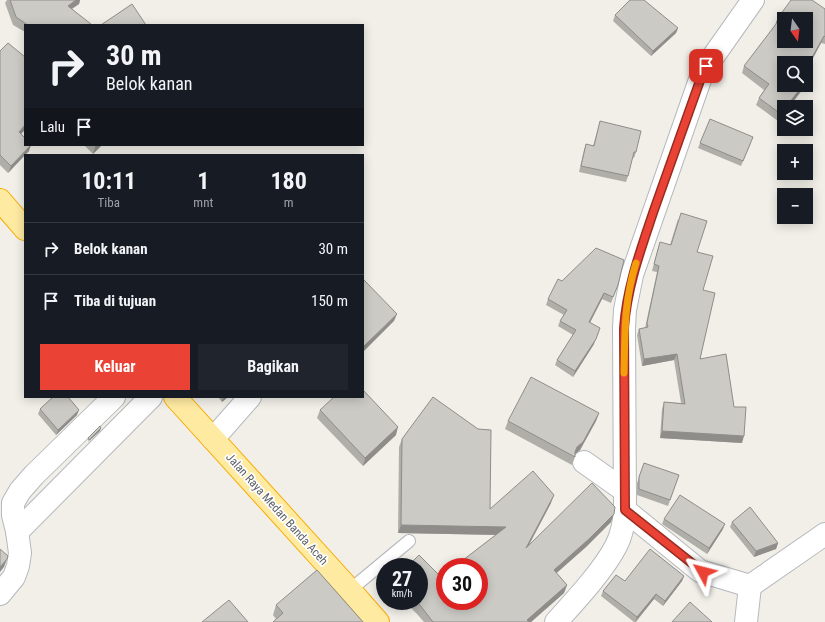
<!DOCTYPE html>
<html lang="id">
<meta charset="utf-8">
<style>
:root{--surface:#171b24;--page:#20242c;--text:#f1f3f6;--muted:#9ea1a6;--line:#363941;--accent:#ea4335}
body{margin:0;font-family:"Roboto Condensed",sans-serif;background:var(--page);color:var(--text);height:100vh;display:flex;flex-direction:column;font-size:15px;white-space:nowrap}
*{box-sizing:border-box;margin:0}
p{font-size:13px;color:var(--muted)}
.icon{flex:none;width:22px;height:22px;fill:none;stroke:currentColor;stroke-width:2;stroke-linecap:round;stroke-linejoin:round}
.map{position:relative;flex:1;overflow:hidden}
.sheet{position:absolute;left:24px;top:154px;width:340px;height:244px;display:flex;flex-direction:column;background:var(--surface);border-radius:0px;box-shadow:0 2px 10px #0003}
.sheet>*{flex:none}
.hud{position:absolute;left:24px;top:24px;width:340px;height:122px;border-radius:0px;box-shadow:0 2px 10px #0003;background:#171b24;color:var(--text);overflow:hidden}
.needle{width:26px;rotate:166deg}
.buttons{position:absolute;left:777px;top:12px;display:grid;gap:8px}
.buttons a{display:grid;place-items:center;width:36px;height:36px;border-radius:0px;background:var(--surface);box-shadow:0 2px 10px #0003;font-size:20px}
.speed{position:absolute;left:376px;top:558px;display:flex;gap:8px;font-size:20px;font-weight:700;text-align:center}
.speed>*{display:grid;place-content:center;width:52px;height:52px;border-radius:50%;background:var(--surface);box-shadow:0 2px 10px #0003;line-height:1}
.speed small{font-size:10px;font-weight:400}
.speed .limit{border:6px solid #d22;background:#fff;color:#111}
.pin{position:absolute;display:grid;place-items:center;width:34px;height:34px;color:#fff;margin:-17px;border-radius:8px;box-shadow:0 2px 6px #0006}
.me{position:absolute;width:44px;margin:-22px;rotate:308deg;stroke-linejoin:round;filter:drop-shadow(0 0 3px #0008)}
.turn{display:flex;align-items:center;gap:14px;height:84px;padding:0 16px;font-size:18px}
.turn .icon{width:52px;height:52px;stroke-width:2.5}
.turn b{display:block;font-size:28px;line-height:34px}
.then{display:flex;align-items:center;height:38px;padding:0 16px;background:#0003;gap:8px;font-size:15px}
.eta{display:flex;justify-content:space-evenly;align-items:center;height:68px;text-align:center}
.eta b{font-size:24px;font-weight:700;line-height:28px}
.primary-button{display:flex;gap:8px;margin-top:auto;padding:8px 16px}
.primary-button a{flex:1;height:46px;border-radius:0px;background:var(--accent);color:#fff;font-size:16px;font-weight:700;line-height:46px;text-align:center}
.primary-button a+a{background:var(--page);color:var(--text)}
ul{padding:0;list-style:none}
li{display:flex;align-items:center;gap:12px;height:52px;padding:0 16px;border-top:1px solid var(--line)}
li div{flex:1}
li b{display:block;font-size:15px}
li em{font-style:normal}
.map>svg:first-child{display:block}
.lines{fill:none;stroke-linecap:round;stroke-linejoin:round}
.service-casing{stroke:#b5b8bc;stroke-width:14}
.minor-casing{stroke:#b5b8bc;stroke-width:24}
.tertiary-casing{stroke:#b5b8bc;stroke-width:24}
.trunk-casing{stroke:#f9ab00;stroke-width:24}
.service{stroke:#fff;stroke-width:12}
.minor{stroke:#fff;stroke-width:22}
.tertiary{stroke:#fff;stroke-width:22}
.trunk{stroke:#feeaa1;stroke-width:22}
.wall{fill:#afaea9}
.shaded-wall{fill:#8f8d8a}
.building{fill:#cccac5;stroke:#8f8d8a;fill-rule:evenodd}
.route-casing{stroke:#982c22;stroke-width:10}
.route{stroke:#ea4335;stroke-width:7}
.slow{stroke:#f59e0b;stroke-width:7}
.labels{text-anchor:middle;stroke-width:3.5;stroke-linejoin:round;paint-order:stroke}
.street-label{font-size:12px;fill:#5f6368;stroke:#fff}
</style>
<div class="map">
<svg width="825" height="622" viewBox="0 0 825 622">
<rect width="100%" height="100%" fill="#f1efe8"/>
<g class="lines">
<defs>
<path id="service" d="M 350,590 L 409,541"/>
<g id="minor">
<path d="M 213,439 L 250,397"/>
<path d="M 584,462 L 625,491"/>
<path d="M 625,510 L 700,571 L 750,586 L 825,534"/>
<path d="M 17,531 L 22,527 L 151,397"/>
<path d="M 0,594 L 14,577 L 18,566 L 20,553 L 17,531 L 13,515 L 13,503 L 20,491 L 34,475 L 114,397"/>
<path d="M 746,622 L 750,586"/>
</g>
<path id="tertiary" d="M 556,622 C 575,601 603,571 616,546 C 622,535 624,522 625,510 L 624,328 L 625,310 L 632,275 L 703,71 L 753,0"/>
<g id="trunk">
<path d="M 0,200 L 25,229"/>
<path d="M 175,397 L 350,590 L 378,622"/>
</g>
</defs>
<!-- service casing -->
<use href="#service" class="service-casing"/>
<!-- minor casing -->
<use href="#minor" class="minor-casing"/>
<!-- tertiary casing -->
<use href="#tertiary" class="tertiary-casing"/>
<!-- trunk casing -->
<use href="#trunk" class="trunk-casing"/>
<!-- service -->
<use href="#service" class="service"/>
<!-- minor -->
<use href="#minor" class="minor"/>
<!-- tertiary -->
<use href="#tertiary" class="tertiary"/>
<!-- trunk -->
<use href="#trunk" class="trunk"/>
</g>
<!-- wall -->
<g class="wall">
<path d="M 7,0 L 80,0 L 79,4 L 72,9 L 91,25 L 25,25 L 25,32 L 13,25 L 5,3 Z"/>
<path d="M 825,9 L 825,44 L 821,43 L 806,71 L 806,63 L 784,63 L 806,85 L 789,107 L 784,107 L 778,121 L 756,105 L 759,98 L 764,90 L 742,73 L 744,66 L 775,26 L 778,18 Z"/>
<path d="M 615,15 L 678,28 L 676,33 L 651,56 L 613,21 Z"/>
<path d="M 0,51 L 21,134 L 29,151 L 8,173 L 0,165 Z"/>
<path d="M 600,121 L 636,152 L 634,158 L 632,157 L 628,176 L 626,182 L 579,172 L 584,150 L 586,144 L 593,146 Z"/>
<path d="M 700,143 L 751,143 L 741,166 L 698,148 Z"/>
<path d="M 84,145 L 102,145 L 93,154 Z"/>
<path d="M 678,219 L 697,252 L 703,290 L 700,359 L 734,407 L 742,443 L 660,438 L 662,409 L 664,402 L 681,403 L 674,360 L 642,366 L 637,335 L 639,329 L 645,328 L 657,272 L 652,271 L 658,248 L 660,242 L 670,245 Z"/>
<path d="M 562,281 L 618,285 L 611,303 L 602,299 L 590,323 L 594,344 L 573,377 L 555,365 L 557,360 L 573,335 L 558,326 L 560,321 L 564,315 L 546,305 L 548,299 Z"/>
<path d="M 218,397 L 228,397 L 222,402 Z"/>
<path d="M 40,409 L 77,415 L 56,435 L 38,414 Z"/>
<path d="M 320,410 L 396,435 L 363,466 L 317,418 Z"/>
<path d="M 599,413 L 596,421 L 580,450 L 575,454 L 575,457 L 572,465 L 505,429 L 508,421 Z"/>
<path d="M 402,439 L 490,509 L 551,503 L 529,545 L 611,522 L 586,547 L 556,573 L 567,585 L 564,593 L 531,622 L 424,622 L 417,614 L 404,601 L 419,601 L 441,577 L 496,535 L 398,533 L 399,447 Z"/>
<path d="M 644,463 L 679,475 L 668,506 L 637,495 L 637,483 Z"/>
<path d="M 664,519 L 723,529 L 707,554 L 662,524 Z"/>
<path d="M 732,522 L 778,543 L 776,549 L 754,557 L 730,527 Z"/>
<path d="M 684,576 L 682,581 L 663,606 L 654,599 L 636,622 L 634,622 L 601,596 L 603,591 L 625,581 Z"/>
<path d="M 276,605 L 363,622 L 276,619 L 273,615 Z"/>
</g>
<!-- shaded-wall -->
<g class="shaded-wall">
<path d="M 76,0 L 80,0 L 79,4 L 65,13 L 68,6 Z"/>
<path d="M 678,28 L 676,33 L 651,56 L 653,51 Z"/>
<path d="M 824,36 L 821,43 L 806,71 L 806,68 Z"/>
<path d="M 810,76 L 807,83 L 806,84 L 806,81 Z"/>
<path d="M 803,85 L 806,85 L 789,107 L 786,107 Z"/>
<path d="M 784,110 L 784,113 L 778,121 L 781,114 Z"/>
<path d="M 25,125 L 25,130 L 16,139 L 19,132 Z"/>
<path d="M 31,145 L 29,151 L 25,155 L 8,173 L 11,166 Z"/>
<path d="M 97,145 L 102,145 L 93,154 L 95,147 Z"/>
<path d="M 604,293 L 602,299 L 587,328 L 589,322 Z"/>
<path d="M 397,314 L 394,321 L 363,352 L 363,347 Z"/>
<path d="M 600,328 L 594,344 L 573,377 L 575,371 Z"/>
<path d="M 677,354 L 674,360 L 642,366 L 644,359 Z"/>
<path d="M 223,397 L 228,397 L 222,402 Z"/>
<path d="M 79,410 L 77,415 L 56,435 L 58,430 Z"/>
<path d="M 599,413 L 596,421 L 580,450 L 574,455 L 577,447 Z"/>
<path d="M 398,427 L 396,435 L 363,466 L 365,458 Z"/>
<path d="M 101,428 L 100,431 L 88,442 L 89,440 Z"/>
<path d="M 662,431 L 744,436 L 742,443 L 660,438 Z"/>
<path d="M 554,495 L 551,503 L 523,556 L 526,548 Z"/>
<path d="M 614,514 L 611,522 L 586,547 L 551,578 L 554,570 Z"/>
<path d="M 725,524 L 723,529 L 707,554 L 709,548 Z"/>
<path d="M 401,525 L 506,527 L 503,535 L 398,533 Z"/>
<path d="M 778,543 L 776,549 L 754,557 L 756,551 Z"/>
<path d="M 7,559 L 4,567 L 0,572 L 0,567 Z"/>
<path d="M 684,576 L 682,581 L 663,606 L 665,601 Z"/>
<path d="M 567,585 L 564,593 L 531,622 L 526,622 L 527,620 Z"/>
<path d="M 656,594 L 654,599 L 635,622 L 637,617 Z"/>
</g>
<!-- building -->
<g class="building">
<path d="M 10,0 L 76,0 L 68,6 L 91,24 L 90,25 L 28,25 L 16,17 Z"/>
<path d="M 630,0 L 644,0 L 678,28 L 653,51 L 615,15 Z"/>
<path d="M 791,0 L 812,0 L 825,9 L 825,37 L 824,36 L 806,68 L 806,63 L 784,63 L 784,85 L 803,85 L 786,107 L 784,107 L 784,110 L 781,114 L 759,98 L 769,84 L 744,66 L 776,24 L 778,18 ZM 784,19 L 806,19 L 806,41 L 784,41 Z"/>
<path d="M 132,4 L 146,25 L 101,25 Z"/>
<path d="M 8,43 L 25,57 L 25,125 L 19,132 L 25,138 L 25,145 L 31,145 L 11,166 L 0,155 L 0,51 Z"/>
<path d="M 806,73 L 810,76 L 806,81 Z"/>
<path d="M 710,119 L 753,137 L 743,161 L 700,143 Z"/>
<path d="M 600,121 L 641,131 L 636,152 L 634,152 L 628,176 L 581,166 L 586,144 L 594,146 Z"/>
<path d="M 681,213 L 707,221 L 697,252 L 713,256 L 703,290 L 715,293 L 700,359 L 726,354 L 734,407 L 746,407 L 744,436 L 662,431 L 664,402 L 685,404 L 677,354 L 644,359 L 639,329 L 648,327 L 647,323 L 659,266 L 654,264 L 660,242 L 671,245 Z"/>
<path d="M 596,248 L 624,260 L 618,285 L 613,297 L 604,293 L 589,322 L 600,328 L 596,339 L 575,371 L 557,360 L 576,330 L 560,321 L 567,310 L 548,299 L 558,279 L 562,281 Z"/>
<path d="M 363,279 L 397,314 L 363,347 Z"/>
<path d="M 531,377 L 599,413 L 583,442 L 577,447 L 575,452 L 575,457 L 508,421 Z"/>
<path d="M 363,390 L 398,427 L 365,458 L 320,410 L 334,397 L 363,397 Z"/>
<path d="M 53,397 L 68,397 L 79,410 L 58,430 L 40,409 Z"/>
<path d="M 433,397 L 478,429 L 491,430 L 490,509 L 533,471 L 554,495 L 526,548 L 592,483 L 615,507 L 614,514 L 589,539 L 554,570 L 567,585 L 527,620 L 529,622 L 433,622 L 420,605 L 415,601 L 419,601 L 419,567 L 407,567 L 419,555 L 441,577 L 445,574 L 445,601 L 479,601 L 479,567 L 454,567 L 506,527 L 401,525 L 402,439 Z"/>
<path d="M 100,426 L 101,428 L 89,440 L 88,438 Z"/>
<path d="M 644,463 L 679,475 L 670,500 L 639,489 L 639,477 Z"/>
<path d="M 680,495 L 725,524 L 709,548 L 664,519 Z"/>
<path d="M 750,507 L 778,543 L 756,551 L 732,522 Z"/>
<path d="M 0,549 L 8,556 L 7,559 L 0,567 Z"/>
<path d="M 650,549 L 684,576 L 665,601 L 656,594 L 637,617 L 603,591 L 616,575 L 625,581 Z"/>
<path d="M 317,570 L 363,622 L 273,622 L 283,613 L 276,605 Z"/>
<path d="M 229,600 L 248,622 L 202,622 Z"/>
<path d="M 690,602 L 712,622 L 672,622 Z"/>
</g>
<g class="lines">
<defs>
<path id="route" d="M 703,572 L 625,510 L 624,328 C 627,286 641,249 654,210 C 670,165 686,120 702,75 L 706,66"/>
</defs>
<!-- route casing -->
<use href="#route" class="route-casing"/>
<!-- route -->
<use href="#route" class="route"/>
<!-- slow -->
<path class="slow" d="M 624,373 C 625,333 624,301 636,263"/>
</g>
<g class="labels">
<!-- street labels -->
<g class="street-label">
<text transform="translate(277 509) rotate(48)" y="4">Jalan Raya Medan Banda Aceh</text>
</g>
</g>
</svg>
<div class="buttons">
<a><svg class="needle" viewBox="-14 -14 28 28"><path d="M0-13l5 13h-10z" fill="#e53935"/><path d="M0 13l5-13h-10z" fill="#9ea1a6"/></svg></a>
<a><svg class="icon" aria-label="search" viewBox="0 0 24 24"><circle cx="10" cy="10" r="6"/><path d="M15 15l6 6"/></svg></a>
<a><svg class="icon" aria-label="layers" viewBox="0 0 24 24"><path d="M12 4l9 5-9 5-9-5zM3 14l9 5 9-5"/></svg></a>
<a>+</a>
<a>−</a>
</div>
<div class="speed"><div>27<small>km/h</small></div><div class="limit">30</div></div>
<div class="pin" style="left:706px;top:66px;background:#d93025"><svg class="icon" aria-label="arrive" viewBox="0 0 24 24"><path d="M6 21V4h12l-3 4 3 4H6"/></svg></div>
<svg class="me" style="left:703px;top:572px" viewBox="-20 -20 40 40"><path d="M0-17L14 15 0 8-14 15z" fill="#ea4335" stroke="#fff" stroke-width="4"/></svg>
<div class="hud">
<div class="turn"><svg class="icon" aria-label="right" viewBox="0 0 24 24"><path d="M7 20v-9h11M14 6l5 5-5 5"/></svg><div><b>30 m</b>Belok kanan</div></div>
<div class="then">Lalu<svg class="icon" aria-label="arrive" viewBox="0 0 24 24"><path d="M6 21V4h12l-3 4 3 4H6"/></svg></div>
</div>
<section class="sheet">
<div class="eta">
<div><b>10:11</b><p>Tiba</p></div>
<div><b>1</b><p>mnt</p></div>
<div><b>180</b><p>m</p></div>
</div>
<ul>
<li><svg class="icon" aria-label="right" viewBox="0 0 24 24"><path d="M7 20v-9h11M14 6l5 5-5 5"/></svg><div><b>Belok kanan</b></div><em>30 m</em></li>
<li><svg class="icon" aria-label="arrive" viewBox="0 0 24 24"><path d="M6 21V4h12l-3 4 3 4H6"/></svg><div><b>Tiba di tujuan</b></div><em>150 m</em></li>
</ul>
<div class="primary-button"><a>Keluar</a><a>Bagikan</a></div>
</section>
</div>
